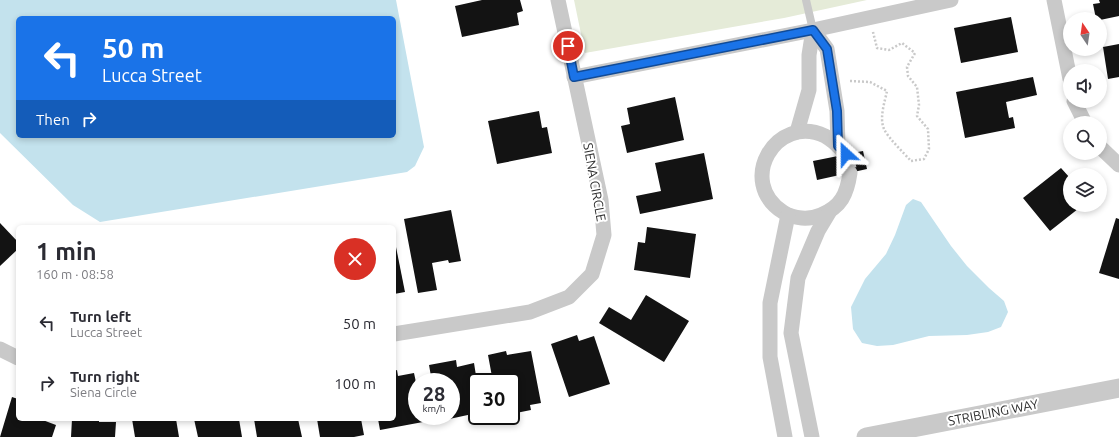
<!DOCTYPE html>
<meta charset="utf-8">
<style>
:root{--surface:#fff;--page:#f7f7f7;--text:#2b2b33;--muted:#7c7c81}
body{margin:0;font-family:Ubuntu,sans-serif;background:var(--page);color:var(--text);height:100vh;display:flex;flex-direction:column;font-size:15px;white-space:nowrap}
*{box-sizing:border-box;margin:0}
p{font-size:13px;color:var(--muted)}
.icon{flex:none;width:22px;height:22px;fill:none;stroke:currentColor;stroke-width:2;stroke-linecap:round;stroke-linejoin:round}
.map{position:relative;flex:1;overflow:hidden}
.sheet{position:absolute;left:16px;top:225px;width:380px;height:196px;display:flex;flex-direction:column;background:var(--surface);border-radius:6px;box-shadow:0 2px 6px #0003}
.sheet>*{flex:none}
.hud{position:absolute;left:16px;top:16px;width:380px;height:122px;border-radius:6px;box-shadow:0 2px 6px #0003;background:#1a73e8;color:#fff;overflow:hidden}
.needle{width:26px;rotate:347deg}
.controls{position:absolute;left:1063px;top:12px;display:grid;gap:8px}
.controls a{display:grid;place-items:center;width:44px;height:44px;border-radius:50%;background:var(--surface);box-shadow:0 2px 6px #0003;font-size:20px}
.speed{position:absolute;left:408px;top:373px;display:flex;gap:8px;font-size:20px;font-weight:700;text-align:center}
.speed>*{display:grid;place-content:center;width:52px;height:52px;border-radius:50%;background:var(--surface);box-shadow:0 2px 6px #0003;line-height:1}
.speed small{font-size:10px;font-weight:400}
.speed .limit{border:2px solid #111;border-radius:6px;background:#fff;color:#111}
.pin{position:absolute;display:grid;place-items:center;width:34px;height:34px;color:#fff;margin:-17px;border:2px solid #fff;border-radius:50%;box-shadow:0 1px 4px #0007}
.me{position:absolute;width:44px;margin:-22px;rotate:336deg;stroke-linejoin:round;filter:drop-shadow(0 0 3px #0008)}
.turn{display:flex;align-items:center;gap:14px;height:84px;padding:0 20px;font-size:18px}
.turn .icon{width:52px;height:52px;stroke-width:2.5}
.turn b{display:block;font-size:28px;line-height:34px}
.then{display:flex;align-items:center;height:38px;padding:0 20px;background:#0003;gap:8px;font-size:15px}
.round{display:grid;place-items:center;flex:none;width:42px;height:42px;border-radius:21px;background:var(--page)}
.headline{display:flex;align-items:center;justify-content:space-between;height:68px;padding:0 20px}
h1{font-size:24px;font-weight:700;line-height:30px}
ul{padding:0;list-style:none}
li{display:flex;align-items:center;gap:12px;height:60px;padding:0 20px}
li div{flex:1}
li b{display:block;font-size:15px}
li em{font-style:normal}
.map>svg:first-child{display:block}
.green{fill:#e5ebd8}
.water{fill:#c3e2ed;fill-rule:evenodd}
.building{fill:#131313}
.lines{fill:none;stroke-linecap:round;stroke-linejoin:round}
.minor-tunnel{stroke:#d5d5d5;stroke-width:15;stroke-dasharray:15 8;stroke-linecap:butt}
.path{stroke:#c9c9c9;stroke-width:2.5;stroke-dasharray:2 2;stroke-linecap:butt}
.service{stroke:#c9c9c9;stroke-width:8}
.minor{stroke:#c9c9c9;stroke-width:15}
.tertiary{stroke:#c9c9c9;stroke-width:19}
.route-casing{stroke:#114b97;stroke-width:10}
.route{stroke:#1a73e8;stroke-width:7}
.labels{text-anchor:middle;stroke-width:4;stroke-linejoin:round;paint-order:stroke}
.street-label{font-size:13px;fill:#2c2c2c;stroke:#fff}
</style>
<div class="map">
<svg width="1119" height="437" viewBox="0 0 1119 437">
<rect width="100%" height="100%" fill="#fff"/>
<!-- green -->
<path class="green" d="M 574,0 L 867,0 L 784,18 L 585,53 Z"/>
<!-- water -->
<g class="water">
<path d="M 0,0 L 396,0 L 424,147 L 415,166 L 407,172 L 100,222 L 73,205 L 0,133 ZM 18,18 L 394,18 L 394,136 L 18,136 Z"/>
<path d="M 913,199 L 921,202 L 951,246 L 967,266 L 989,288 L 1004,301 L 1008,312 L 1001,327 L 988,332 L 967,335 L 929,336 L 893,345 L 877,346 L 862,343 L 853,329 L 851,307 L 865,279 L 886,254 L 895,235 L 906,205 Z"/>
</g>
<!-- building -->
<g class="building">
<path d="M 482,0 L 520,0 L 523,11 L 517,13 L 519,25 L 462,37 L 455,6 Z"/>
<path d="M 1099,0 L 1119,0 L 1119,16 L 1100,20 L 1100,19 L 1096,19 L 1093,4 L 1100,3 Z"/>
<path d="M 1011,17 L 1018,52 L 961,63 L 954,28 Z"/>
<path d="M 1119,44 L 1119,77 L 1108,79 L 1103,47 Z"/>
<path d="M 1033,77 L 1037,95 L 1006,102 L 1009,118 L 1013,117 L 1015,128 L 965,138 L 956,92 Z"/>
<path d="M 675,97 L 684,140 L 627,153 L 621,126 L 630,124 L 627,108 Z"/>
<path d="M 539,111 L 542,128 L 547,127 L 552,153 L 497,164 L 488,121 Z"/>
<path d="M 863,151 L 867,169 L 817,180 L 813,161 Z"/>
<path d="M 704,153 L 713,199 L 640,214 L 636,196 L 661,191 L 655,163 Z"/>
<path d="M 1061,168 L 1070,178 L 1070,205 L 1083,205 L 1050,231 L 1023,198 Z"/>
<path d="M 451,210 L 461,261 L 449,263 L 448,260 L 432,263 L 437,290 L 418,293 L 404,219 Z"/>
<path d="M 1116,218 L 1119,219 L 1119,279 L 1099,273 Z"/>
<path d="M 0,223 L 18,242 L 18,249 L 0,266 Z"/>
<path d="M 647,227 L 696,234 L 690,278 L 634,270 L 638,242 L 645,243 Z"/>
<path d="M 394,237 L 405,292 L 394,294 Z"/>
<path d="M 646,295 L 689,321 L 664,362 L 599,323 L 609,307 L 631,320 Z"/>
<path d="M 577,335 L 579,341 L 594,336 L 610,384 L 569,397 L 551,344 Z"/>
<path d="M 506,351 L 507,355 L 531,351 L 541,403 L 530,405 L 531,410 L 511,414 L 511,382 L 493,382 L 488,355 Z"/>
<path d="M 456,360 L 457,367 L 474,363 L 477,382 L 477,413 L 440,421 L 439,416 L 451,416 L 451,382 L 432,382 L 429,365 Z"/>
<path d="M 397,370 L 398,376 L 414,373 L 417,387 L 417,416 L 422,416 L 423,422 L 380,430 L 378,419 L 394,419 L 394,371 Z"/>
<path d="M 12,397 L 18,399 L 18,419 L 40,419 L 56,425 L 52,437 L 0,437 Z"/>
<path d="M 72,419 L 99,419 L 99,422 L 116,422 L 115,437 L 71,437 Z"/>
<path d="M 132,419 L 176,419 L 179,437 L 135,437 Z"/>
<path d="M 194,419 L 239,419 L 242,437 L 198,437 Z"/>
<path d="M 254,419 L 298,419 L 302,437 L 257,437 Z"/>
<path d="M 317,419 L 361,419 L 364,435 L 354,437 L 320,437 Z"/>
</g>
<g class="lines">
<!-- minor-tunnel -->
<path class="minor-tunnel" d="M 846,154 L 850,173"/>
<!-- path -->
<path class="path" d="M 850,81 L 870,82 L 887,91 C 885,101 879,118 884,129 C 889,139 903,152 911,161 L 924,159 L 929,149 L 928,129 L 917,116 L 919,105 L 917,87 L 908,76 L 907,67 L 915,53 L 902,43 L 889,50 L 877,48 L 873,32"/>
<!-- service -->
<path class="service" d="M 806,0 L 813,30"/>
<!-- minor -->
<g class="minor">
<path d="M 1054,0 L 1070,79"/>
<path d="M 813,30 L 827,49 L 837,111 L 838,146"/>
<path d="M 574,77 L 813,30 L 951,0"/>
<path d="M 1074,101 L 1085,123"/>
<path d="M 797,132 L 809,90 L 809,55 L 813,30"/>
<path d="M 1100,147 L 1119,165"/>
<path d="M 846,154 C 840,148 833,140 825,136 C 776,113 736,182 783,212 C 794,219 809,220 821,215 C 841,207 847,194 850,173"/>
<path d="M 394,334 L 530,312 L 569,297 L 592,274 L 604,235 L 601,200 L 558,0"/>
<path d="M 0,349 L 18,358"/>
<path d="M 785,437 L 770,357 L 770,303 L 788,215"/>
<path d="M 812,437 L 791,333 L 798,278 L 818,231 L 830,211"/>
</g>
<!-- tertiary -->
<path class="tertiary" d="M 866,437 L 1119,388"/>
</g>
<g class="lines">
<defs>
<path id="route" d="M 568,46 L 574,77 L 813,30 L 827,49 L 837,111 L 838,146 L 846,154"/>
</defs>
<!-- route casing -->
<use href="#route" class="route-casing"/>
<!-- route -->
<use href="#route" class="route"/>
</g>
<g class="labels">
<!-- street labels -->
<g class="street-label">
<text transform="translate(595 182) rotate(80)" y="5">SIENA CIRCLE</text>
<text transform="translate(993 412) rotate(-11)" y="5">STRIBLING WAY</text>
</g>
</g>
</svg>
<div class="controls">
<a><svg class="needle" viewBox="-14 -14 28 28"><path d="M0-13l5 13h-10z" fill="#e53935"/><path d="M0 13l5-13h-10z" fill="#7c7c81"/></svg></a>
<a><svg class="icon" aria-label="sound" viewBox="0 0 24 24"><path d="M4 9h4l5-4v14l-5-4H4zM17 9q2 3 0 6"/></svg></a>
<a><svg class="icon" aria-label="search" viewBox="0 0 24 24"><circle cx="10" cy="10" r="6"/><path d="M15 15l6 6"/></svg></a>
<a><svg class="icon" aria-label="layers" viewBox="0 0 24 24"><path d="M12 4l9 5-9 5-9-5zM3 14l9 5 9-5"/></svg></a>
</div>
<div class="speed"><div>28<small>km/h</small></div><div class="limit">30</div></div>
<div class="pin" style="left:568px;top:46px;background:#d93025"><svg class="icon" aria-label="arrive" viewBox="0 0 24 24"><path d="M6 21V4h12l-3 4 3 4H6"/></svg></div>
<svg class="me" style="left:846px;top:154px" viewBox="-20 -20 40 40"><path d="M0-17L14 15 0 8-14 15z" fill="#1a73e8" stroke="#fff" stroke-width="4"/></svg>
<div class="hud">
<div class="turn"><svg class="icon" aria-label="left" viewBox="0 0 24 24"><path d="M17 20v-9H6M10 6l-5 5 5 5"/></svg><div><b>50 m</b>Lucca Street</div></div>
<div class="then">Then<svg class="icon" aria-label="right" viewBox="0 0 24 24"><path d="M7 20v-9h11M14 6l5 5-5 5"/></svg></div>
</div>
<section class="sheet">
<div class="headline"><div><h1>1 min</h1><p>160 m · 08:58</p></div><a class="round" style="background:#d93025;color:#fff"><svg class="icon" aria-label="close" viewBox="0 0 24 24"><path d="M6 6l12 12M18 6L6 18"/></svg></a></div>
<ul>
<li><svg class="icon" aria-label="left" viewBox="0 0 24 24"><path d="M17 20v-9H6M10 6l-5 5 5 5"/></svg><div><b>Turn left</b><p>Lucca Street</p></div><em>50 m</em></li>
<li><svg class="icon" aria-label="right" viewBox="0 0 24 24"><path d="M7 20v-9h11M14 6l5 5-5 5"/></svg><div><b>Turn right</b><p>Siena Circle</p></div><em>100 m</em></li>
</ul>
</section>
</div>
